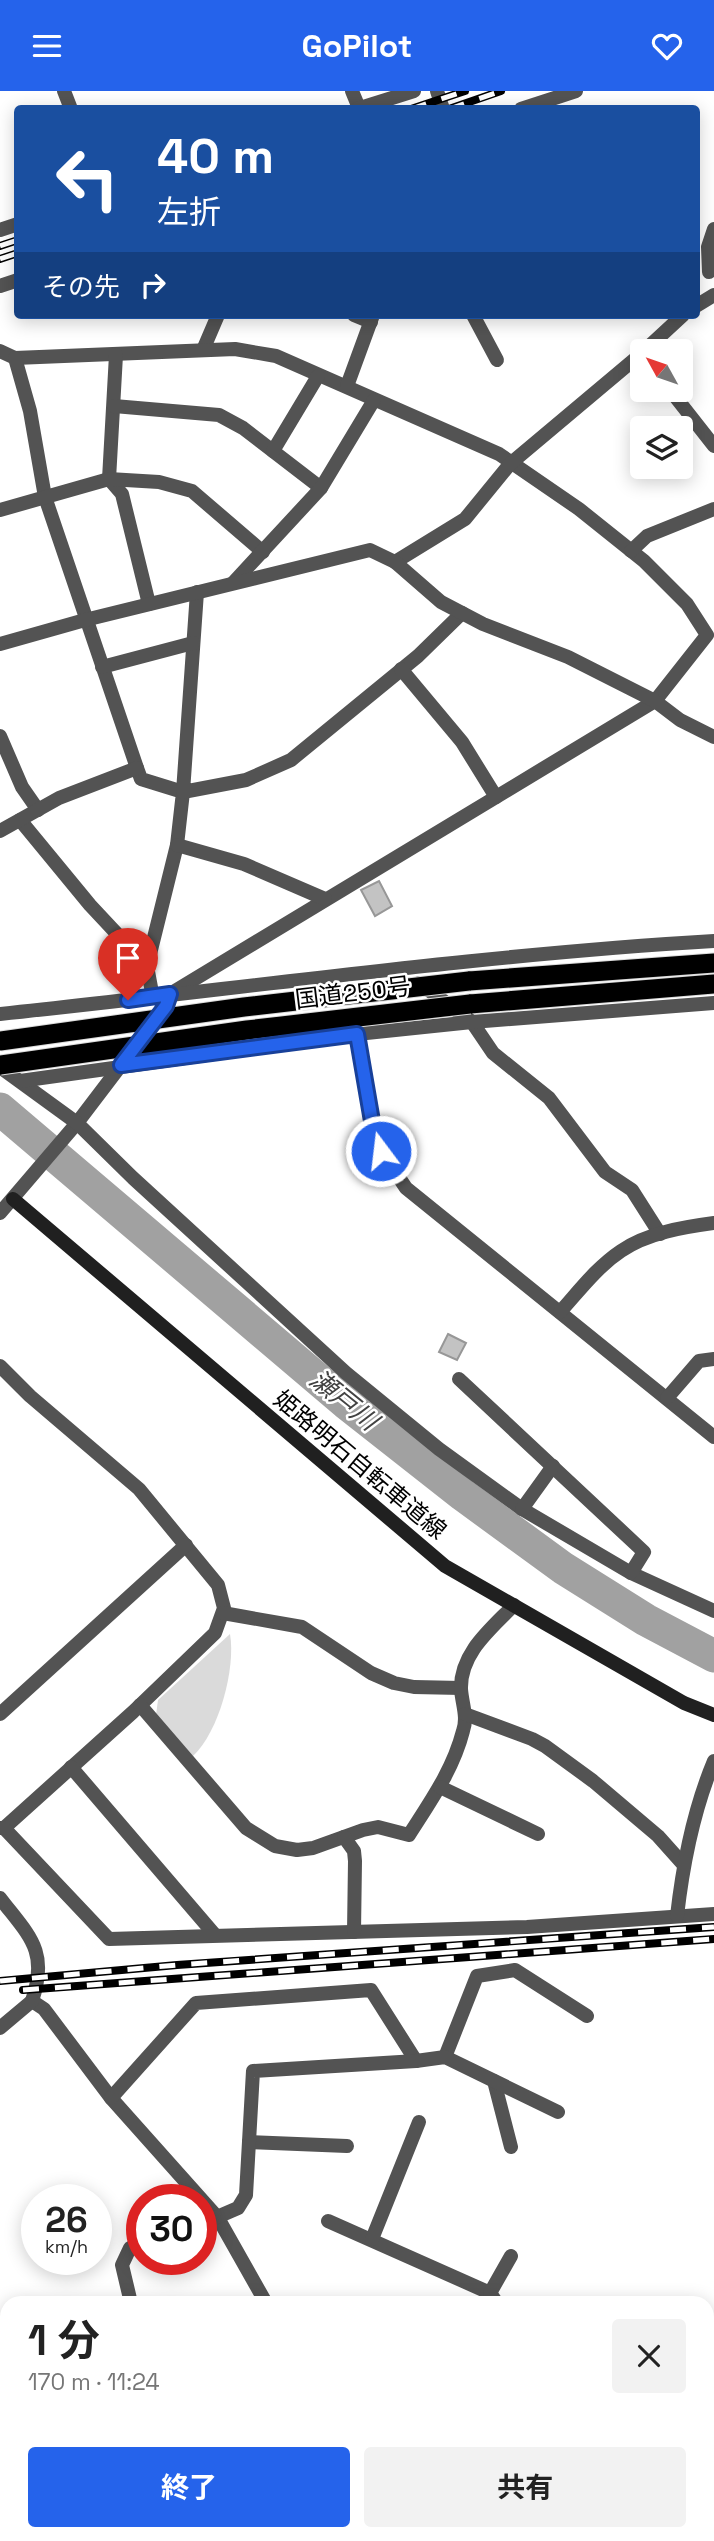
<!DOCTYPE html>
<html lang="ja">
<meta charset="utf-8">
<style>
:root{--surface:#fff;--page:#f2f2f2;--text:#222;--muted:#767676;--accent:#2563eb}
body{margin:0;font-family:"Space Grotesk","Noto Sans JP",sans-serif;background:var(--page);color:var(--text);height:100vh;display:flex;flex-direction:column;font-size:26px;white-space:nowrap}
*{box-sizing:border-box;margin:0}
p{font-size:23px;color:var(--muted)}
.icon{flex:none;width:38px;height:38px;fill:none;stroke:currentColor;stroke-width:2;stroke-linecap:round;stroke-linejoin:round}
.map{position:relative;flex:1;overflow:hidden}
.sheet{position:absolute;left:0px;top:2205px;width:714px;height:245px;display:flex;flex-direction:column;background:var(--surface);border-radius:21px 21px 0 0;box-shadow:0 4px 18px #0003}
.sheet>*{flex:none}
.guide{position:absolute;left:14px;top:14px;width:686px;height:214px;border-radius:7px;box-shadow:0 4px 18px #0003;background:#1a4fa0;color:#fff;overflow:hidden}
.needle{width:46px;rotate:310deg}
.fabs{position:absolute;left:630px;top:248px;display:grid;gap:14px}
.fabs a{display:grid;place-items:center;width:63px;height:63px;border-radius:7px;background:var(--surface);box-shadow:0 4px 18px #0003;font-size:35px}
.speed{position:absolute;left:21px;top:2093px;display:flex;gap:14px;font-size:35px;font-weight:700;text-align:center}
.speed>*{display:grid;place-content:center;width:91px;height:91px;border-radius:50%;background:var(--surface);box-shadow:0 4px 18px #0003;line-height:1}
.speed small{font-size:18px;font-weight:400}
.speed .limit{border:10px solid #d22;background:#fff;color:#111}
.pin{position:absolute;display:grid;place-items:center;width:60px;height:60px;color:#fff;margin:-72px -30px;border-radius:50% 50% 50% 0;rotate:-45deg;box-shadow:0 0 7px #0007}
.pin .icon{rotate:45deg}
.me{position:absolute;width:77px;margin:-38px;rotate:345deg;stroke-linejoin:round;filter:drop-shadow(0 0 5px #0008)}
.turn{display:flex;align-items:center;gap:24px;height:147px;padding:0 28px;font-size:32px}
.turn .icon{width:91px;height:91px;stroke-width:2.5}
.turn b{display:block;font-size:49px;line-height:60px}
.then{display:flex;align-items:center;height:66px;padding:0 28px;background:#0003;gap:14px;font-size:26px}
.round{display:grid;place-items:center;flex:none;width:74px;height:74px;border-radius:7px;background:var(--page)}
.headline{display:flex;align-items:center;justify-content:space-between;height:119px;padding:0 28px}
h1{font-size:42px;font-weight:700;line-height:52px}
.action{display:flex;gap:14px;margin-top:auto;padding:14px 28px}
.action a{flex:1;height:80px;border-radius:7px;background:var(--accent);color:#fff;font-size:28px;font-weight:700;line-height:80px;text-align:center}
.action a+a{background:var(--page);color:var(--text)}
header{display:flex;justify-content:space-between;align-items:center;height:91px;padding:0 28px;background:var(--accent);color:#fff;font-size:32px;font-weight:700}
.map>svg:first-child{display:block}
.green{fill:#dadada}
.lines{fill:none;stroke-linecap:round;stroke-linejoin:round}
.river{stroke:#a1a1a1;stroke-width:33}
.building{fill:#c3c3c3;stroke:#979797;stroke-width:2}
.trunk-casing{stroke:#dbdbdb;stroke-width:21}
.minor{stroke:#535353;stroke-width:14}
.tertiary{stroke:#535353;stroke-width:14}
.secondary{stroke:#202020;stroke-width:14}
.trunk{stroke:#000;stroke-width:19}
.rail-casing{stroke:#000;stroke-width:8}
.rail{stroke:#fff;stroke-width:5;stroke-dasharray:16;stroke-linecap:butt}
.trunk-bridge-casing{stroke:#dbdbdb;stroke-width:21;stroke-linecap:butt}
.trunk-bridge{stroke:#000;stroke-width:19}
.route-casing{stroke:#184099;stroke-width:18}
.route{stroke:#2563eb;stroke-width:12}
.labels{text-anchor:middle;stroke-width:5;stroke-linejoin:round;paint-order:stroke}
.street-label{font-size:24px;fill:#000;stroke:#fff}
.water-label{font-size:26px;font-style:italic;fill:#424242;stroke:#fff}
</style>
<header><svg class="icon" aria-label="menu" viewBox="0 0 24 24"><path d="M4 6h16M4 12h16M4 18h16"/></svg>GoPilot<svg class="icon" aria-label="heart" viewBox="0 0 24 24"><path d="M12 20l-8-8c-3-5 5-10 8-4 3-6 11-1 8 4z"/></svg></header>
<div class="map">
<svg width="714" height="2450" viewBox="0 0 714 2450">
<rect width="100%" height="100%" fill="#fff"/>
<!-- green -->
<path class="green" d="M 230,1543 C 236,1577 219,1641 193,1665 L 156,1624 L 158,1609 Z"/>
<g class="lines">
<!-- river -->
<path class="river" d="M 0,1018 L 346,1312 L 463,1404 L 563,1477 L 646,1529 L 714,1565"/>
</g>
<!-- building -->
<g class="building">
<path d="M 379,790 L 392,815 L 375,825 L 361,799 Z"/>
<path d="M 448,1243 L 466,1252 L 457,1269 L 439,1261 Z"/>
</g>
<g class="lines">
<defs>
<g id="trunk">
<path d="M 469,890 L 714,872"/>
<path d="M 470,913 L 714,893"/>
</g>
</defs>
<!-- trunk casing -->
<use href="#trunk" class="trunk-casing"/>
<!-- minor -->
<g class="minor">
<path d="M 64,0 L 71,18"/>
<path d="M 352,0 L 359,17"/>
<path d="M 437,0 L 443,18"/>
<path d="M 357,18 L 414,0"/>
<path d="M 521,18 L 576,0"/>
<path d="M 0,139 L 18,133"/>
<path d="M 709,181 L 708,156 L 714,138"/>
<path d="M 0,195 L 18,189"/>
<path d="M 696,215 L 714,204"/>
<path d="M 354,224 L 371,231"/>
<path d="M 473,224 L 497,269"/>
<path d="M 203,259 L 218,224"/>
<path d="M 0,260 L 15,267 L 235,258 L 276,265 L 499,363 L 579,418 L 644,470 L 687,513 L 707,544 L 655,610 L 170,903 L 166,915 L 77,1032 L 0,1122"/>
<path d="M 643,261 L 683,224"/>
<path d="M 116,264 L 109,388 L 122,403 L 149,513"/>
<path d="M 15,267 L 30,320 L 45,406 L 137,677 L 141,688 L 183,701 L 177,754 L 147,875 L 153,907"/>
<path d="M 347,295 L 373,224"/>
<path d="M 670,299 L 714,355"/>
<path d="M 114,315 L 219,324 L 243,337 L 321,397"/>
<path d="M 273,360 L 318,285"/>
<path d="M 0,419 L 109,388 L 159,391 L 192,400 L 263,461"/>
<path d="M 631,460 L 647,445 L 714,418"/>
<path d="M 395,471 L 465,428 L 510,373 L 642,262"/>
<path d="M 233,492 L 321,397 L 374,309"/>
<path d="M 197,501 L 183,701 L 246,689 L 291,669 L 418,565 L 462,522"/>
<path d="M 0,553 L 85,529 L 370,459 L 395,471 L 441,511 L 483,533 L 568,566 L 655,610 L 680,629 L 714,646"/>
<path d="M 102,576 L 193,552"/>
<path d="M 401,578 L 462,651 L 496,706"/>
<path d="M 0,645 L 22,696 L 38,719"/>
<path d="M 20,729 L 90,814 L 147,875"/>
<path d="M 0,740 L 59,707 L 137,677"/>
<path d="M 177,754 L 244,773 L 325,808"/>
<path d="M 419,892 L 472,931 L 493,962 L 549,1007 L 605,1081 L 632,1099 L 660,1143"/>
<path d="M 0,923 C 238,898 475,864 714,850"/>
<path d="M 357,943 L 373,1036 L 381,1060 L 406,1097 L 714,1346"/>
<path d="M 0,976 L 77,1032 L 133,1087 L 346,1282 L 439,1358 L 522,1418 L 631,1482 L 714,1520"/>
<path d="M 20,990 L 357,943 L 472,931 L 714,912"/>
<path d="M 560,1221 C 579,1200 597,1176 621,1160 C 647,1142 684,1136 714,1132"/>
<path d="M 0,1275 L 30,1305 L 139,1398 L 218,1494 L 224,1517 L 215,1542 L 133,1621 L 4,1737 L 0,1737"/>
<path d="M 459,1288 L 644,1461 L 631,1482"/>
<path d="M 667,1307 L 699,1270 L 714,1268"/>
<path d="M 522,1418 L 553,1375"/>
<path d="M 223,1522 L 302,1536 L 371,1582 L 394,1592 L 414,1596 L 461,1597"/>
<path d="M 140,1614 L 246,1737 L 275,1755 L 297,1759 L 313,1757 L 363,1739 L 378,1736 L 409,1744 C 430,1711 453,1679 463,1640 C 468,1626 462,1613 461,1598 C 460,1562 491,1538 514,1514"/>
<path d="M 0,1623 L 186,1454"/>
<path d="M 465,1623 L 532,1648 L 545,1655 L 593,1690 L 658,1745 L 683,1773"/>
<path d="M 71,1676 L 215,1844"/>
<path d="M 440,1696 L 538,1743"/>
<path d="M 4,1737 L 109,1848 L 527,1836 L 714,1823"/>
<path d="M 344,1746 L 354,1760 L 355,1770 L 354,1841"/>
<path d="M 0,1807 C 29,1845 49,1859 32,1910 L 44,1918 L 111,2007 L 218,2127 L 266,2212"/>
<path d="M 677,1825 C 683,1772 693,1720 714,1670"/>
<path d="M 0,1937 L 32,1910"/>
<path d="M 445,1966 L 477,1885 L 515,1879 L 587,1925"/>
<path d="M 494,1990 L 511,2056"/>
<path d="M 111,2007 L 196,1912 L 371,1899 L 416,1970"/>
<path d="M 249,2051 L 347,2055"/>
<path d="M 328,2130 L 490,2202 L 497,2212"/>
<path d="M 201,2133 L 238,2117 L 246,2104 L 253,1980 L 416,1970 L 445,1966 L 558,2021"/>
<path d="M 372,2148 L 419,2031"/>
<path d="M 490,2202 L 511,2165"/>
<path d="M 131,2212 L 122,2174 L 130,2157 L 142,2153"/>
<path d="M 707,2338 L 714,2351"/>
<path d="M 357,2450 L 363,2443"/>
<path d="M 471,2450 L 474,2443"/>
</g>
<!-- tertiary -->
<path class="tertiary" d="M 183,2450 L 183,2443"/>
<!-- secondary -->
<g class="secondary">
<path d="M 13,1108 L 445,1475 L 684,1612 L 714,1624"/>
<path d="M 0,2311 L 7,2314"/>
<path d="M 300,2443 L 317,2450"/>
</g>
<!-- trunk -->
<use href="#trunk" class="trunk"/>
<defs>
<g id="rail">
<path d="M 411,18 L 465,0"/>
<path d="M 449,18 L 501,0"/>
<path d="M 0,155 L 18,149"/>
<path d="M 0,168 L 18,162"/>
<path d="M 0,1890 L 177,1874 L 714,1836"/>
<path d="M 23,1899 L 714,1848"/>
</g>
</defs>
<!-- rail casing -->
<use href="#rail" class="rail-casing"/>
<!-- rail -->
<use href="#rail" class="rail"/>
<defs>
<g id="trunk-bridge">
<path d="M 0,950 L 244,916 L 469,890"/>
<path d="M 0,974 L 247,939 L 470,913"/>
</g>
</defs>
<!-- trunk-bridge casing -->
<use href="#trunk-bridge" class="trunk-bridge-casing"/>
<!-- trunk-bridge -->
<use href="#trunk-bridge" class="trunk-bridge"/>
</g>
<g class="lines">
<defs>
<path id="route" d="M 128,909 L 170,903 L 166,915 L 121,974 L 357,943 L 373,1036 L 381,1060"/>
</defs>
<!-- route casing -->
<use href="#route" class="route-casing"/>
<!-- route -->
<use href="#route" class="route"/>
</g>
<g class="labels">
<!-- street labels -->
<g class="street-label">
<text transform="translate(353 902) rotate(-7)" y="8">国道250号</text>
<text transform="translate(360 1374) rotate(40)" y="8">姫路明石自転車道線</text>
</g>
<!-- water labels -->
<g class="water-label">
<text transform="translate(344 1309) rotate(39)" y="9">瀬戸川</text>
</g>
</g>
</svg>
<div class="fabs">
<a><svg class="needle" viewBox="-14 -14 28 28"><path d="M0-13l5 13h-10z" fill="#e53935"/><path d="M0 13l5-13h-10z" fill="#767676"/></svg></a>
<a><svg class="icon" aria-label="layers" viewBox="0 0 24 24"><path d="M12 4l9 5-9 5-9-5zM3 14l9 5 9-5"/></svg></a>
</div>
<div class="speed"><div>26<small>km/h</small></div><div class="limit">30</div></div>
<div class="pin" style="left:128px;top:909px;background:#d93025"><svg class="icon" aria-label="arrive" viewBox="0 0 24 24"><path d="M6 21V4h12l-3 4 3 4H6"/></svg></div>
<svg class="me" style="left:381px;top:1060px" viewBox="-20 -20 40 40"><circle r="17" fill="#2563eb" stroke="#fff" stroke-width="3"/><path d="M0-11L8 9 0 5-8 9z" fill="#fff"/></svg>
<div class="guide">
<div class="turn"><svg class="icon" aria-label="left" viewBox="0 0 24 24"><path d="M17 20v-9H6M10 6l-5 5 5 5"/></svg><div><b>40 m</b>左折</div></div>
<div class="then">その先<svg class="icon" aria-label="right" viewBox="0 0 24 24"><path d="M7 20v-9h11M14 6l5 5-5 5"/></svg></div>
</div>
<section class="sheet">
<div class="headline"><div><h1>1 分</h1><p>170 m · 11:24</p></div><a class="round"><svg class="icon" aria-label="close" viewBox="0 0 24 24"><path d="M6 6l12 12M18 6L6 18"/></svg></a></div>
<div class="action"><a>終了</a><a>共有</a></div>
</section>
</div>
